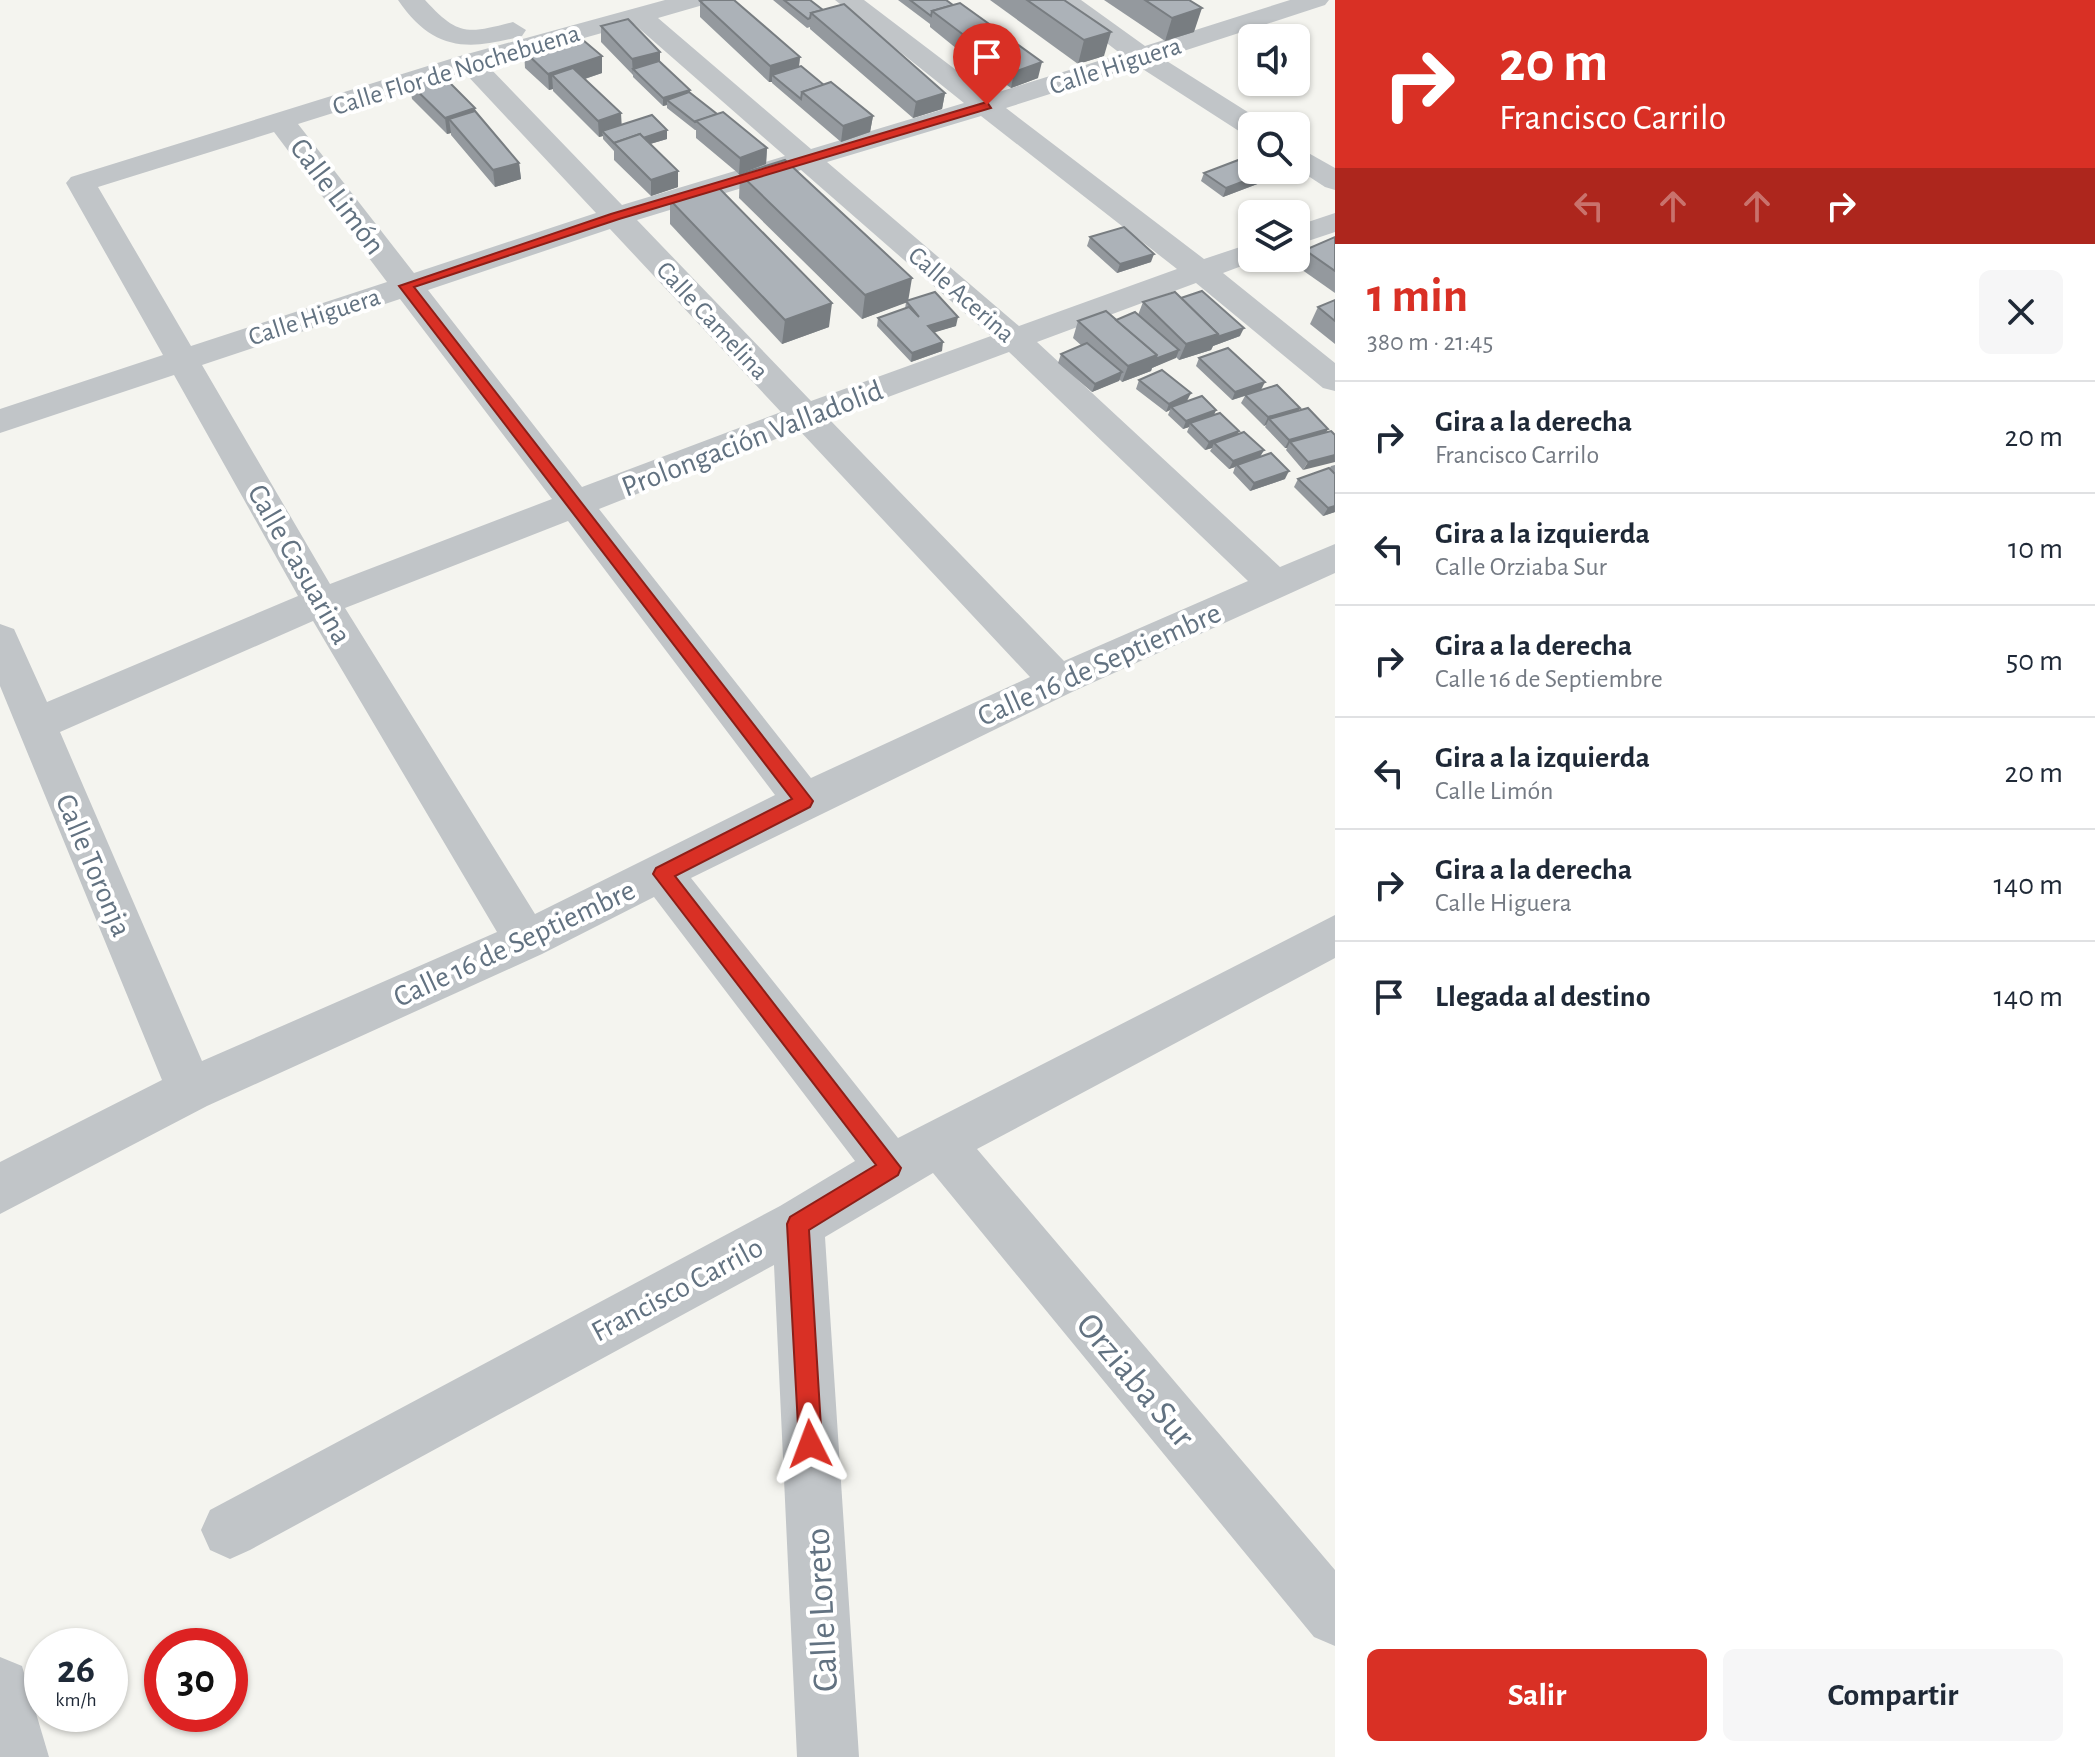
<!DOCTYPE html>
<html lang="es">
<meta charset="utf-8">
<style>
:root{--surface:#fff;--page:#f6f6f7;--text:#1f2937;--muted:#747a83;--line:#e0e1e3;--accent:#d93025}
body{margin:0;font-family:"Alegreya Sans",sans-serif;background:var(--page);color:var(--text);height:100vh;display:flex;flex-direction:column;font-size:30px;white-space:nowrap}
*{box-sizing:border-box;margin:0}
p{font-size:26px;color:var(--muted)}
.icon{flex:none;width:44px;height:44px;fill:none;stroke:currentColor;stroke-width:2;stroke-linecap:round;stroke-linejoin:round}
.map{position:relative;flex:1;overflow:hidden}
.drawer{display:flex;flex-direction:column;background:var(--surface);width:760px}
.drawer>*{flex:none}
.banner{background:#d93025;color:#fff;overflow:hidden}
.buttons{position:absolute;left:1238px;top:24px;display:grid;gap:16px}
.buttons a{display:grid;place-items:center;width:72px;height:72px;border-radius:12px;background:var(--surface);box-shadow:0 2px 6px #0004;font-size:40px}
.speed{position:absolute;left:24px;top:1628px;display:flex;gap:16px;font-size:40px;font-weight:700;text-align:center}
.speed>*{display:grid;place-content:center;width:104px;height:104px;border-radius:50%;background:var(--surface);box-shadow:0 2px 6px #0004;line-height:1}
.speed small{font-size:20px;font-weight:400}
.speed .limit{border:12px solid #d22;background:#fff;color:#111}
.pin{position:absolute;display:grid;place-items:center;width:68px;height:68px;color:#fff;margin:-82px -34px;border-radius:50% 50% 50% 0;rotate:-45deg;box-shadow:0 0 8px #0007}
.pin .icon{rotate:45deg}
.me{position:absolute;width:88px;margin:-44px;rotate:357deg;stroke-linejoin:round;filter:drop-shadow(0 0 6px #0008)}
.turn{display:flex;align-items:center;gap:28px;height:168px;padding:0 32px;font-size:36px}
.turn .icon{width:104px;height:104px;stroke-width:2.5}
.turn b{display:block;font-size:56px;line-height:68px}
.lanes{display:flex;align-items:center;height:76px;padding:0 32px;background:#0003;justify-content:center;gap:40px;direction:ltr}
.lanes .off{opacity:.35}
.round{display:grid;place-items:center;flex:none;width:84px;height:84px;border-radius:12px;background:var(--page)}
.summary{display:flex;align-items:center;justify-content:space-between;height:136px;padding:0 32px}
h1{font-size:48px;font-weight:700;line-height:60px;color:var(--accent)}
.primary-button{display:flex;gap:16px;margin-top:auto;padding:16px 32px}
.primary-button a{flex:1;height:92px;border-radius:12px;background:var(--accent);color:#fff;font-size:32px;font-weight:700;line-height:92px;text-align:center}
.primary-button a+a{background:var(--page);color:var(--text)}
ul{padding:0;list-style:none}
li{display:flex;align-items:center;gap:24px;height:112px;padding:0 32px;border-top:2px solid var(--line)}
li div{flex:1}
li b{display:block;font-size:30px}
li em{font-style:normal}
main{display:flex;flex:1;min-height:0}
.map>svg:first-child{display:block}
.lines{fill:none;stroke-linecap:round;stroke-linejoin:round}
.minor{fill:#c1c5c8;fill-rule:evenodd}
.wall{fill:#94999e}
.shaded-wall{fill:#787d81}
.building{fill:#acb2b8;stroke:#787d81;stroke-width:2}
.route{fill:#d93025;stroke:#8d1f18;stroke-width:2}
.labels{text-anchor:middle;stroke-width:8;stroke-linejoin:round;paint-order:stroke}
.far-street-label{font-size:26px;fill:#627281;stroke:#fff}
.street-label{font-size:30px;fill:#627281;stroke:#fff}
.near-street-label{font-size:36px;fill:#627281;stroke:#fff}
</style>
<main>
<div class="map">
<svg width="1335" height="1757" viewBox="0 0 1335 1757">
<rect width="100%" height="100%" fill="#f4f4ef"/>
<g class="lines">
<!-- minor -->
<g class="minor">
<path d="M 398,0 L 425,0 C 458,36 467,34 513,22 L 526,30 L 522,36 C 467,51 433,51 398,0 Z"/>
<path d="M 665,0 L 707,0 L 703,5 L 658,18 L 811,149 L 964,103 L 835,0 L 864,0 L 989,95 L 1121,54 L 1051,0 L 1081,0 L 1145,46 L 1290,0 L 1329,0 L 1325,5 L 1162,58 L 1262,121 L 1265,126 L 1252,126 L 1252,135 L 1242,133 L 1138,66 L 1006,108 L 1204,259 L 1252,243 L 1252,258 L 1263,258 L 1223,273 L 1335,363 L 1335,391 L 1323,388 L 1196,283 L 1037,342 L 1280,567 L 1335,544 L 1335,573 L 1072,692 L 691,878 L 898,1138 L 1335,915 L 1335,958 L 977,1149 L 1335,1570 L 1335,1646 L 1314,1637 L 933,1173 L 825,1237 L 859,1757 L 797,1757 L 774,1265 L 250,1550 L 230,1559 L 210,1550 L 201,1530 L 210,1510 L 780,1206 L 855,1161 L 654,897 L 542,954 L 207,1106 L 0,1214 L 0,1162 L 162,1080 L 0,686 L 0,624 L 14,629 L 47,702 L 298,596 L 174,375 L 0,433 L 0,409 L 163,355 L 66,183 L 71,177 L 460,56 ZM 634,24 L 785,156 L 622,205 L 487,65 ZM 464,72 L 596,213 L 414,273 L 298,124 ZM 981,116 L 1177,269 L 1019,326 L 827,162 ZM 274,132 L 387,282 L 191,346 L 98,187 ZM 801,170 L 991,336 L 811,401 L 637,220 ZM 610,229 L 781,412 L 582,487 L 428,290 ZM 400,299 L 552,499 L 330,584 L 202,365 ZM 1009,352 L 1248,581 L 1064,661 L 829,419 ZM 799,430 L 1030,677 L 811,778 L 599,509 ZM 568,521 L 775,795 L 535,914 L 345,608 ZM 313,621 L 497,932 L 202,1061 L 60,732 Z"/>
<path d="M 1296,146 L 1335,168 L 1335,190 L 1325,187 L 1296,168 Z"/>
<path d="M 1335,213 L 1335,232 L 1296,245 L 1296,226 Z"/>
<path d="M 0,1657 L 22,1666 L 49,1757 L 0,1757 Z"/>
</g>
</g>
<!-- wall -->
<g class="wall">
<path d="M 773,0 L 810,0 L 823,10 L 945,93 L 942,109 L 913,118 L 810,29 L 810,27 L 807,28 Z"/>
<path d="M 898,0 L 946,0 L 1038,78 L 1011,88 L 963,54 L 964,52 L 962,53 L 930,27 L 930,24 Z"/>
<path d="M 990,0 L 1064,0 L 1104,56 L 1078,64 Z"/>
<path d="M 1104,0 L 1189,0 L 1194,32 L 1165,41 Z"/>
<path d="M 700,1 L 800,57 L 799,66 L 824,85 L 873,116 L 870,132 L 841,142 L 772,83 L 772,82 L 769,82 L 700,17 Z"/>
<path d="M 601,26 L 660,52 L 660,63 L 690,92 L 717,114 L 767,148 L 766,164 L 739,174 L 696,138 L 696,130 L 695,130 L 667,108 L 667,105 L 663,106 L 633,77 L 633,75 L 601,42 Z"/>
<path d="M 524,51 L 602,73 L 585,79 L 621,125 L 667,139 L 650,144 L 678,187 L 651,196 L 614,160 L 614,151 L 603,139 L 603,136 L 599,137 L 553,91 L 553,89 L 549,90 L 525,68 Z"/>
<path d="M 409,83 L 476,113 L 519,163 L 521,179 L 495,187 L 451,135 L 451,133 L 447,134 L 412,99 Z"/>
<path d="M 1204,173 L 1260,183 L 1223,197 L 1201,181 Z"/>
<path d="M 740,174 L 908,300 L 956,326 L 934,332 L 942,351 L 911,362 L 877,326 L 878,318 L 905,309 L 906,302 L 862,319 L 739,198 Z"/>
<path d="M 670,200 L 829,327 L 782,344 L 670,224 Z"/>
<path d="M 1090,237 L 1151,262 L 1117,273 L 1087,246 Z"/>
<path d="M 1335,237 L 1335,293 L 1298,267 L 1305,250 Z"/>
<path d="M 1181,298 L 1240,336 L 1213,346 L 1211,350 L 1179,360 L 1176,357 L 1152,368 L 1151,371 L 1122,382 L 1120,380 L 1092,392 L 1058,363 L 1061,354 L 1082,346 L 1073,338 L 1078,321 L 1116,320 L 1138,315 L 1143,302 Z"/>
<path d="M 1335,300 L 1335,344 L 1310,324 L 1318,307 Z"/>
<path d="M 1199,358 L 1299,410 L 1328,429 L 1303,470 L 1286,450 L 1287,448 L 1285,448 L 1265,427 L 1266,425 L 1264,426 L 1241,403 L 1245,396 L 1232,400 L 1196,366 Z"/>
<path d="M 1139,380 L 1187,401 L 1214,415 L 1239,431 L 1237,434 L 1264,450 L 1260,457 L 1285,479 L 1250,491 L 1233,473 L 1235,467 L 1229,469 L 1210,451 L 1212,448 L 1205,450 L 1187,432 L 1189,427 L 1183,429 L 1168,415 L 1170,410 L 1166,412 L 1136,389 Z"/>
<path d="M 1335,465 L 1335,512 L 1323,516 L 1294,487 L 1298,479 L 1329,469 L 1331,466 Z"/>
</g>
<!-- shaded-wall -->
<g class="shaded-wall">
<path d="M 1202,8 L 1194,32 L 1165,41 L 1172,18 Z"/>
<path d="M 982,31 L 966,38 L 964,52 L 962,53 L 965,36 Z"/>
<path d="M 1111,32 L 1104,56 L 1078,64 L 1084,40 Z"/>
<path d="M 660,52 L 660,68 L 633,69 L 633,75 L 632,59 Z"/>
<path d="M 602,56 L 602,73 L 563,86 L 552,75 L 553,89 L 549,90 L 548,74 Z"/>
<path d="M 800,57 L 798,74 L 772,75 L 772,82 L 769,82 L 770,66 Z"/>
<path d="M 1042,62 L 1038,78 L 1011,88 L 1014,72 Z"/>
<path d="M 690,90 L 689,98 L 667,100 L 667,105 L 663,106 L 663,98 Z"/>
<path d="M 945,93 L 942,109 L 913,118 L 916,102 Z"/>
<path d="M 475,108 L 477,124 L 449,119 L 451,133 L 447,134 L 445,118 Z"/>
<path d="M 621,113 L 622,130 L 602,131 L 603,136 L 599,137 L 598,121 Z"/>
<path d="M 873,116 L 870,132 L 841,142 L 843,126 Z"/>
<path d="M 667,130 L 667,139 L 623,152 L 617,147 Z"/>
<path d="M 767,148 L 766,164 L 739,174 L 740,158 Z"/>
<path d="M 519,163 L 521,179 L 495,187 L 493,170 Z"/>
<path d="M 678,171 L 678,187 L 651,196 L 651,180 Z"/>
<path d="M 1263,174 L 1260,183 L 1223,197 L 1226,188 Z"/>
<path d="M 1154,254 L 1151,262 L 1117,273 L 1120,264 Z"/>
<path d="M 912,278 L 908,302 L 862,319 L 865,295 Z"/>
<path d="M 832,303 L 829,327 L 782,344 L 785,320 Z"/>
<path d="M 958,317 L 956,326 L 926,335 L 928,326 Z"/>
<path d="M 1244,328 L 1240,336 L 1213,346 L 1211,350 L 1179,360 L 1186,344 L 1218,334 Z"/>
<path d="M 943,342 L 942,351 L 911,362 L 912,353 Z"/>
<path d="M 1179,350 L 1176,358 L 1152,368 L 1151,371 L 1122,382 L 1128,366 L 1157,355 Z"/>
<path d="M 1122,372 L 1119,381 L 1092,392 L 1095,384 Z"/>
<path d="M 1265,382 L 1261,390 L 1232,400 L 1235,392 Z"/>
<path d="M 1191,393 L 1187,401 L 1171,407 L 1170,410 L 1166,412 L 1169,404 Z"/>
<path d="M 1300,408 L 1296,416 L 1269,419 L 1266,425 L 1264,426 L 1268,417 Z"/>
<path d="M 1216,410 L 1213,418 L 1190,423 L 1189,427 L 1183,429 L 1186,421 Z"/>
<path d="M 1328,429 L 1323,437 L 1290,442 L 1287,448 L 1285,448 L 1289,440 Z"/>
<path d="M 1239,431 L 1235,439 L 1214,443 L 1212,448 L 1205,450 L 1209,442 Z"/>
<path d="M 1264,450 L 1259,458 L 1237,465 L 1235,467 L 1229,469 L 1233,461 Z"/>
<path d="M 1335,455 L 1335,462 L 1303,470 L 1308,462 Z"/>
<path d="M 1289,471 L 1285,479 L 1250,491 L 1254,483 Z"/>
<path d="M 1335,506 L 1335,512 L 1323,516 L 1328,508 Z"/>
</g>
<!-- building -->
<g class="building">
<path d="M 704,0 L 734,0 L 800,57 L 770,66 L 700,1 Z"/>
<path d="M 784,0 L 810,0 L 823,10 L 811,13 L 810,18 L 808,19 Z"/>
<path d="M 910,0 L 946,0 L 953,5 L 932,11 L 931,16 Z"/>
<path d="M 1027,0 L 1064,0 L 1111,32 L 1084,40 Z"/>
<path d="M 1145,0 L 1189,0 L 1202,8 L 1172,18 Z"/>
<path d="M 960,3 L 1042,62 L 1014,72 L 966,38 L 982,31 L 965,36 L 932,11 Z"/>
<path d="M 844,4 L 945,93 L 916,102 L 811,13 Z"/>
<path d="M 628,19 L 660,52 L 632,59 L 601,26 Z"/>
<path d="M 577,35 L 602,56 L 548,74 L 524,51 Z"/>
<path d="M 659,61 L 690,90 L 663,98 L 633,69 Z"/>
<path d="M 801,66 L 824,85 L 802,92 L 801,99 L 772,75 Z"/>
<path d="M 573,68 L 621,113 L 598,121 L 552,75 Z"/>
<path d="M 440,73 L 475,108 L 445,118 L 409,83 Z"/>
<path d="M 831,82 L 873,116 L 843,126 L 802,92 Z"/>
<path d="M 689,92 L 717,114 L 695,122 L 667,100 Z"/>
<path d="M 475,111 L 519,163 L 493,170 L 449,119 Z"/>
<path d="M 723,112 L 767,148 L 740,158 L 696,121 Z"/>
<path d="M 652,115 L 667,130 L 643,138 L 640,134 L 614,143 L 602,131 Z"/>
<path d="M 640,134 L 678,171 L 651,180 L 614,143 Z"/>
<path d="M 1241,159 L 1252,167 L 1252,170 L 1257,170 L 1263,174 L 1226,188 L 1204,173 Z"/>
<path d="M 785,160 L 912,278 L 865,295 L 740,174 Z"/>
<path d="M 716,185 L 832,303 L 785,320 L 670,200 Z"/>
<path d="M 1124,227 L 1154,254 L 1120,264 L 1090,237 Z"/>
<path d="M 1335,237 L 1335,271 L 1305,250 Z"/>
<path d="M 1202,291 L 1244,328 L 1217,337 L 1218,334 L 1181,298 Z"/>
<path d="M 935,292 L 958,317 L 928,326 L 943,342 L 912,353 L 878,318 L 909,307 L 919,317 L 906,301 Z"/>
<path d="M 1175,292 L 1218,334 L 1186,344 L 1143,302 Z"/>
<path d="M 1335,300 L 1335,321 L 1318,307 Z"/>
<path d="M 1106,311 L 1157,355 L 1128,366 L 1078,321 Z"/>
<path d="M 1135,312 L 1179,350 L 1155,359 L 1157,355 L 1116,320 Z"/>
<path d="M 1087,343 L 1122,372 L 1095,384 L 1061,354 Z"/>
<path d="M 1228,348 L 1265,382 L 1235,392 L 1199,358 Z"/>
<path d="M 1162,370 L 1191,393 L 1169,404 L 1139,380 Z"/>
<path d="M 1277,385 L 1300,408 L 1268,417 L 1245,395 Z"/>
<path d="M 1202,396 L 1216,410 L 1186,421 L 1171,407 Z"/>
<path d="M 1308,408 L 1328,429 L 1289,440 L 1269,419 Z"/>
<path d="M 1220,413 L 1239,431 L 1209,442 L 1190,423 Z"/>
<path d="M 1331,431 L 1335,435 L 1335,455 L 1308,462 L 1290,442 Z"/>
<path d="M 1244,432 L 1264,450 L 1233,461 L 1214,443 Z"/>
<path d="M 1271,453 L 1289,471 L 1254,483 L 1237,465 Z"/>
<path d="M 1329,468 L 1335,474 L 1335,506 L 1328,508 L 1298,479 Z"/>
</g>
<!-- route -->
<path class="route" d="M 987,102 L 991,108 L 619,219 L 414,287 L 813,801 L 810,807 L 675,876 L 901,1168 L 898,1175 L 809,1230 L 822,1444 L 818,1452 L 810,1455 L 802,1452 L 799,1444 L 787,1224 L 790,1217 L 876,1165 L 653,874 L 656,868 L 792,799 L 399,286 L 611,214 Z"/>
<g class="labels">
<!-- far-street labels -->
<g class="far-street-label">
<text transform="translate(1115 65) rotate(-18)" y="9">Calle Higuera</text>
<text transform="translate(456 69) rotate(-17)" y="9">Calle Flor de Nochebuena</text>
<text transform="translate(962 294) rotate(41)" y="9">Calle Acerina</text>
<text transform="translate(314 316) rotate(-18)" y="9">Calle Higuera</text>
<text transform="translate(713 320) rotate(47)" y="9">Calle Camelina</text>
</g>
<!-- street labels -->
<g class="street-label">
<text transform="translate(338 196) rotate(53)" y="10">Calle Limón</text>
<text transform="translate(752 438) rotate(-21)" y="10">Prolongación Valladolid</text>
<text transform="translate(300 564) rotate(60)" y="10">Calle Casuarina</text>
<text transform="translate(1099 664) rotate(-24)" y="10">Calle 16 de Septiembre</text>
<text transform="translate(94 865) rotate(67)" y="10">Calle Toronja</text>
<text transform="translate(514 943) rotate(-25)" y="10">Calle 16 de Septiembre</text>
<text transform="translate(677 1289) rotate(-28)" y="10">Francisco Carrilo</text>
</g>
<!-- near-street labels -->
<g class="near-street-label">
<text transform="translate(1137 1379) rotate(50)" y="13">Orziaba Sur</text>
<text transform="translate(820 1610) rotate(-93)" y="13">Calle Loreto</text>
</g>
</g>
</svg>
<div class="buttons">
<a><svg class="icon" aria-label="sound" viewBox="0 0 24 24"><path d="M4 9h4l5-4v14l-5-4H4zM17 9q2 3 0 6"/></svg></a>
<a><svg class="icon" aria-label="search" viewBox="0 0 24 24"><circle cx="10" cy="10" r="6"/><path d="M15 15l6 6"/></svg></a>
<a><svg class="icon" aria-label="layers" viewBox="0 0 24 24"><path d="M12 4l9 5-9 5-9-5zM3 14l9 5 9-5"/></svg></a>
</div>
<div class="speed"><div>26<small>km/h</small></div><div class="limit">30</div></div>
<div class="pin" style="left:987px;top:105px;background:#d93025"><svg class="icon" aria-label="arrive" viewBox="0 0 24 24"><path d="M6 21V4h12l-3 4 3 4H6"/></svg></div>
<svg class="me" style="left:810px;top:1444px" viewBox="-20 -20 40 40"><path d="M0-17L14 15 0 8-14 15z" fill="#d93025" stroke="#fff" stroke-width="4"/></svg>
</div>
<section class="drawer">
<div class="banner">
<div class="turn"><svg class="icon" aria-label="right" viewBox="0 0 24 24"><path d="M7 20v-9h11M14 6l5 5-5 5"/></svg><div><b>20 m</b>Francisco Carrilo</div></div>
<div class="lanes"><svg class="icon off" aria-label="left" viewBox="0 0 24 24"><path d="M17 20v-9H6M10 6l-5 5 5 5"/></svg><svg class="icon off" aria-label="ahead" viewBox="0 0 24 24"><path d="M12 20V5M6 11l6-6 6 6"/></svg><svg class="icon off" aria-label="ahead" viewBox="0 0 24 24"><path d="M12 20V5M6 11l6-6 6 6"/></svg><svg class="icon" aria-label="right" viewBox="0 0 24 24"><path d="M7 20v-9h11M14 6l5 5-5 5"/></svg></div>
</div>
<div class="summary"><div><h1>1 min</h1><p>380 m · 21:45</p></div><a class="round"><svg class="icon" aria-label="close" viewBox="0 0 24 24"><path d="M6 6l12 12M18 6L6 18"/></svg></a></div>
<ul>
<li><svg class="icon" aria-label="right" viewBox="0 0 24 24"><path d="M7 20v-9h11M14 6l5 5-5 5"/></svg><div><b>Gira a la derecha</b><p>Francisco Carrilo</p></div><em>20 m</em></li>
<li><svg class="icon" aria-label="left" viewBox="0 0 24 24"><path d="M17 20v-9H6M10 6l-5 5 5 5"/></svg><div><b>Gira a la izquierda</b><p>Calle Orziaba Sur</p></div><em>10 m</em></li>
<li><svg class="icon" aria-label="right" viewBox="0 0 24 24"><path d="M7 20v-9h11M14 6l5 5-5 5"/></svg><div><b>Gira a la derecha</b><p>Calle 16 de Septiembre</p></div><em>50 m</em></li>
<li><svg class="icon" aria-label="left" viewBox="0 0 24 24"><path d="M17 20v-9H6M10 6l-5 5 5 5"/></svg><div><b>Gira a la izquierda</b><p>Calle Limón</p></div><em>20 m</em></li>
<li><svg class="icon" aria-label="right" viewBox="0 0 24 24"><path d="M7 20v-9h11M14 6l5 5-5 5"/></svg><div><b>Gira a la derecha</b><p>Calle Higuera</p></div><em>140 m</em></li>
<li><svg class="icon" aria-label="arrive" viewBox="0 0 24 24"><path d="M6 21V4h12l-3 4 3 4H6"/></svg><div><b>Llegada al destino</b></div><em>140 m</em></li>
</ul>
<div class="primary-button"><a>Salir</a><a>Compartir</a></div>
</section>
</main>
